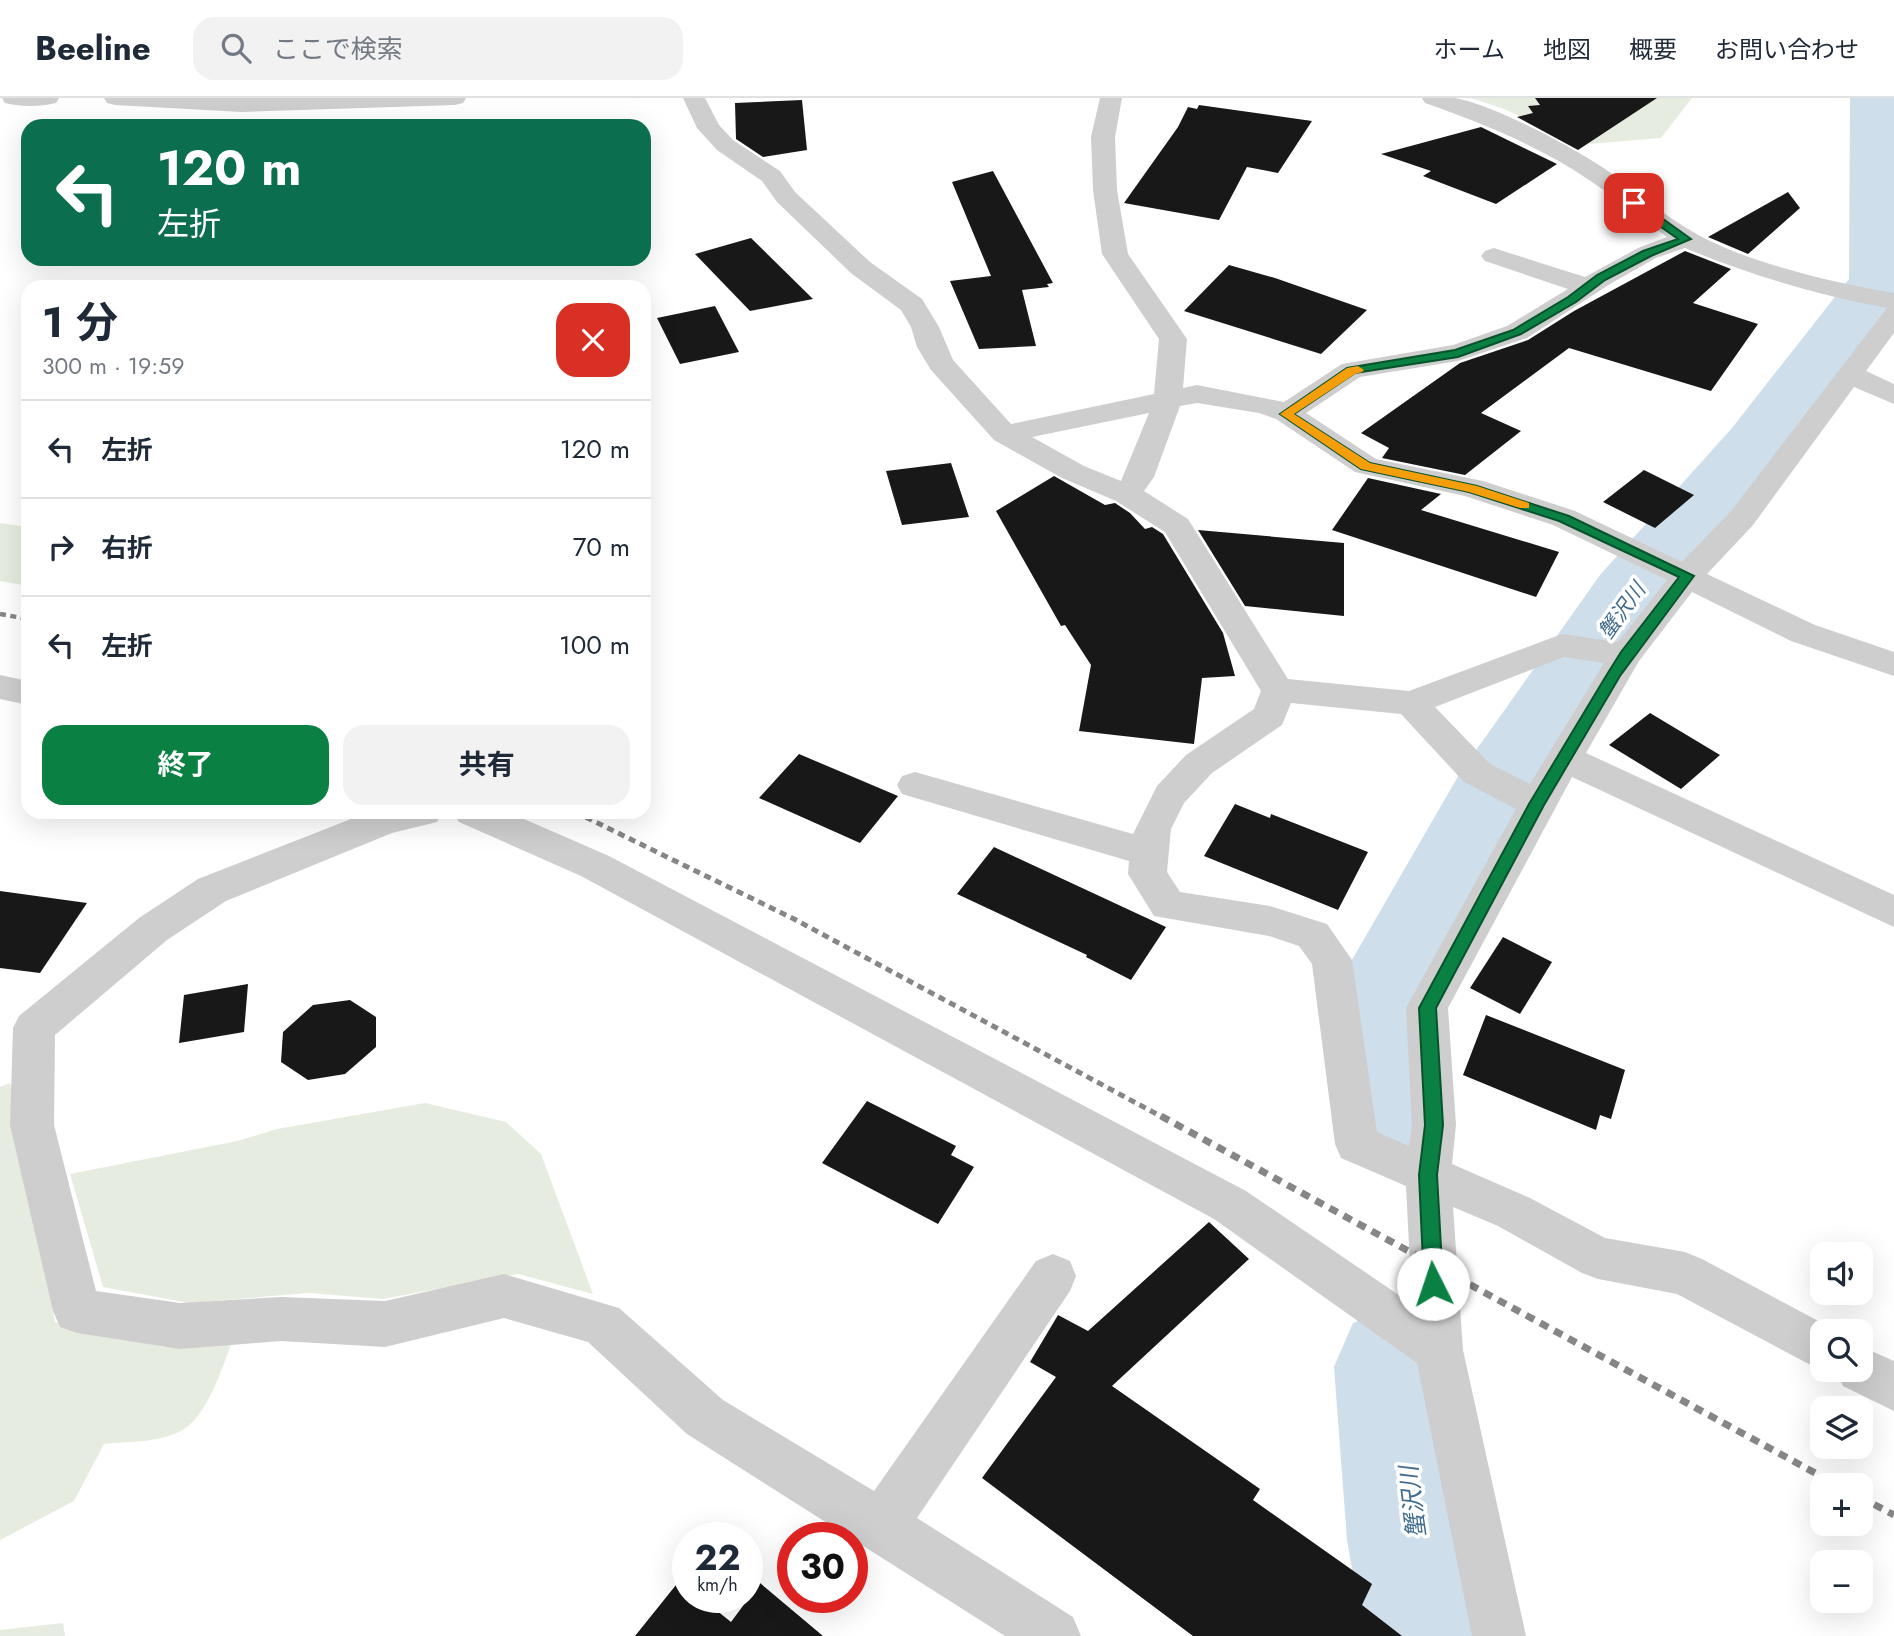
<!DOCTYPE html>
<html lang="ja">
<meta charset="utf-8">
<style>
:root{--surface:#fff;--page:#f2f2f3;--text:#1f2937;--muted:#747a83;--line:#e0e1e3;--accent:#0b8043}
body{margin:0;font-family:Jost,"Noto Sans JP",sans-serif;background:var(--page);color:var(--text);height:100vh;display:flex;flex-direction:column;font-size:26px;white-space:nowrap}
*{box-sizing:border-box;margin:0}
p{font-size:23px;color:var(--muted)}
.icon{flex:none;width:38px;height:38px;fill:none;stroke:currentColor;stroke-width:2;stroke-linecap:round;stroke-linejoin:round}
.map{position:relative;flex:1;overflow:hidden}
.details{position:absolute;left:21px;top:182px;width:630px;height:539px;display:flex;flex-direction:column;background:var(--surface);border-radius:21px;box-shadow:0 7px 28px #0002}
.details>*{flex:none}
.top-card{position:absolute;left:21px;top:21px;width:630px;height:147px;border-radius:21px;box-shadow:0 7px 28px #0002;background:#0b6e4f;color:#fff;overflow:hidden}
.fabs{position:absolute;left:1810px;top:1144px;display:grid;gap:14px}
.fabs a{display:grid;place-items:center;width:63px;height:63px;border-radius:14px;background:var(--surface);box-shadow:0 7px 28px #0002;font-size:35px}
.speed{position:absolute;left:672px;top:1424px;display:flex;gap:14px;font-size:35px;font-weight:700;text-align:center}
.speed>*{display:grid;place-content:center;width:91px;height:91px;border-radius:50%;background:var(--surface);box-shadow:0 7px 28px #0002;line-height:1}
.speed small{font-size:18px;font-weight:400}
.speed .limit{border:10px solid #d22;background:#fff;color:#111}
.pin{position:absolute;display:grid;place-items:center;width:60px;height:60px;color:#fff;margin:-30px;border-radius:14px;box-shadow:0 4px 10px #0006}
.me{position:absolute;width:77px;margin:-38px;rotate:356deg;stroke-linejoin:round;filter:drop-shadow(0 0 5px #0008)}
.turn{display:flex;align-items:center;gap:24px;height:147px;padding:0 21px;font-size:32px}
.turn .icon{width:91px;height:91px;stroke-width:2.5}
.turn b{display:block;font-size:49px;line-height:60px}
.round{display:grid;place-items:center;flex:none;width:74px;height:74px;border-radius:21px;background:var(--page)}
.summary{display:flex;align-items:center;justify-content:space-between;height:119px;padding:0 21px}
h1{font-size:42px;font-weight:700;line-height:52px}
.cta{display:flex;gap:14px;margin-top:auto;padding:14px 21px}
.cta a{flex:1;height:80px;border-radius:21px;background:var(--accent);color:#fff;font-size:28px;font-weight:700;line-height:80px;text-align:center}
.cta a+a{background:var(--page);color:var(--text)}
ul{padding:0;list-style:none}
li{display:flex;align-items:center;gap:21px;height:98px;padding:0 21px;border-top:2px solid var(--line)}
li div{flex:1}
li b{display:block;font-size:26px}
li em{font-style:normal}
header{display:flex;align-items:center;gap:42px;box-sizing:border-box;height:98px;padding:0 35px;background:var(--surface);border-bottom:2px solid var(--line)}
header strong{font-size:33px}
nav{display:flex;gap:38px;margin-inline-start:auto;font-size:24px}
.search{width:490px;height:63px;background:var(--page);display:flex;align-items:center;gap:18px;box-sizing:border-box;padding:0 24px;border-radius:21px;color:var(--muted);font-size:26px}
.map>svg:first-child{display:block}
.green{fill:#e6ede0}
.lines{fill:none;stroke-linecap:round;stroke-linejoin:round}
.river{fill:#cedeeb;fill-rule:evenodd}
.building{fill:#181818}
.minor{fill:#cecece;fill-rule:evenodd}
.rail-far2{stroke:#868686;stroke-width:4.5;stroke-dasharray:6 4.5;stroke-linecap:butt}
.rail-far1{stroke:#868686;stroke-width:5;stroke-dasharray:7 5;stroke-linecap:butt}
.rail{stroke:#868686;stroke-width:7;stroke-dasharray:9 7;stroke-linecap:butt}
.route{fill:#0b8043;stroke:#07532c;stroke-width:2}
.slow{fill:#f59e0b}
.labels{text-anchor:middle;stroke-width:7;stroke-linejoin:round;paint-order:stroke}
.water-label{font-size:21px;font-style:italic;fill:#426d8f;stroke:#fff}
.near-water-label{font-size:24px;font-style:italic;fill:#426d8f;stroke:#fff}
</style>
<header>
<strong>Beeline</strong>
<div class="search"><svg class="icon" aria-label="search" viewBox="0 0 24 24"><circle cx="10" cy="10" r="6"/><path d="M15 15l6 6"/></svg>ここで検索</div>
<nav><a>ホーム</a><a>地図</a><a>概要</a><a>お問い合わせ</a></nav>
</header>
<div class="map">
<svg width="1894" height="1538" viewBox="0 0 1894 1538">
<rect width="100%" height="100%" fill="#fff"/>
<!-- green -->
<g class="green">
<path d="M 1471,0 L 1692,0 L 1661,40 L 1590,46 L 1566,40 L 1504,11 Z"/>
<path d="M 0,425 L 28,429 L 28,488 L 0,483 Z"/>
<path d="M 10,985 L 55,1224 L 164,1249 L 233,1241 C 223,1267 209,1315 184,1331 C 163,1345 128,1343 104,1346 L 74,1403 L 0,1442 L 0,989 Z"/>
<path d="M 425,1005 L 506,1024 L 541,1056 L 593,1196 L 518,1176 L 383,1201 L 309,1195 L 189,1205 L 103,1189 L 70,1076 L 237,1043 L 277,1031 Z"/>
<path d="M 63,1525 L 65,1538 L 0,1538 L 0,1532 Z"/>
</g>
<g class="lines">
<!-- river -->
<g class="river">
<path d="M 1850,0 L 1894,0 L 1894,219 L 1788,364 L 1663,516 L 1537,716 L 1444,893 L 1449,1008 L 1432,1043 L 1391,1058 L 1350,1043 L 1333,1008 L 1334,893 L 1460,675 L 1600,477 L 1732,330 L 1849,181 Z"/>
<path d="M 1399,1206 L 1445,1225 L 1464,1269 L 1487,1442 L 1510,1538 L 1364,1538 L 1347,1442 L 1334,1269 L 1353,1225 Z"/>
</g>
</g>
<!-- building -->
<g class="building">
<path d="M 1535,0 L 1657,0 L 1578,52 L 1517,19 L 1533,15 L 1528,8 L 1540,7 Z"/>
<path d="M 802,2 L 807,52 L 763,59 L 736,41 L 735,5 Z"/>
<path d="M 1199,7 L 1312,23 L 1278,75 L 1247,69 L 1219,122 L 1124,105 L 1178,29 L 1188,9 L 1197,11 Z"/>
<path d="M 1481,29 L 1557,66 L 1496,106 L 1423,78 L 1431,73 L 1381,56 Z"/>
<path d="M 993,73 L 1053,185 L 1047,186 L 1049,189 L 1022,192 L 1036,248 L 979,251 L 950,183 L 991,178 L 952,84 Z"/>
<path d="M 1788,94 L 1800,110 L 1748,156 L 1708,139 Z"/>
<path d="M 751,140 L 813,201 L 750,213 L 695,156 Z"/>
<path d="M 1685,153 L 1731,171 L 1693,205 L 1758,226 L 1711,293 L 1569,250 L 1481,315 L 1521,333 L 1465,377 L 1382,360 L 1389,350 L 1361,335 L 1460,265 L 1528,242 L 1574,213 Z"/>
<path d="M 1229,167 L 1275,180 L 1367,212 L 1321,256 L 1184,213 Z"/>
<path d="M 715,208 L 739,254 L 680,266 L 657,220 Z"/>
<path d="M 951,365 L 969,419 L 902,427 L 886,373 Z"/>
<path d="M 1644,372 L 1694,397 L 1655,430 L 1603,404 Z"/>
<path d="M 1054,378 L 1105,407 L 1115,405 L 1130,415 L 1145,431 L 1152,429 L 1163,436 L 1223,535 L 1235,578 L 1202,580 L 1194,646 L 1079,633 L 1091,567 L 1065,527 L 1061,528 L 996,413 Z"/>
<path d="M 1368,380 L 1441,396 L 1421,412 L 1559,454 L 1536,499 L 1332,432 Z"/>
<path d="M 1198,432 L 1344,445 L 1344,518 L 1245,508 Z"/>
<path d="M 1650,615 L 1720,657 L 1681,691 L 1609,647 Z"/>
<path d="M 799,656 L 898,698 L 860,745 L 759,700 Z"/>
<path d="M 1235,706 L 1270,720 L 1271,716 L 1368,754 L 1338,812 L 1204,758 Z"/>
<path d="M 994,749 L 1166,829 L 1131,882 L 1086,859 L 1087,857 L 957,796 Z"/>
<path d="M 0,793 L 87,805 L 40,875 L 0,870 Z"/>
<path d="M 1503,839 L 1552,864 L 1520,916 L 1470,890 Z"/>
<path d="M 248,886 L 244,934 L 179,945 L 184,897 Z"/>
<path d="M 350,902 L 376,919 L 376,949 L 345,976 L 308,982 L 281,964 L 283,934 L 313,907 Z"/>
<path d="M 1486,917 L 1625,972 L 1611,1021 L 1600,1017 L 1596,1032 L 1463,977 Z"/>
<path d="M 867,1003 L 956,1048 L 951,1057 L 974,1069 L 938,1126 L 822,1065 Z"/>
<path d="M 1209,1124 L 1249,1161 L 1112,1288 L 1260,1391 L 1253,1402 L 1372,1486 L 1362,1507 L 1402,1538 L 1193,1538 L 982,1380 L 1056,1279 L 1030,1264 L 1058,1217 L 1088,1233 Z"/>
<path d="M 680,1482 L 688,1488 L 688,1500 L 701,1500 L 731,1524 L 760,1485 L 823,1538 L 635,1538 Z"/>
</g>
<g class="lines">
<!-- minor -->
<g class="minor">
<path d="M 2,0 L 59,0 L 56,5 C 41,9 20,9 5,5 Z"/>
<path d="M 104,0 L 466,0 L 463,5 L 455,7 L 242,14 L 115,7 L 107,5 Z"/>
<path d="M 683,0 L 705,0 L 719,27 L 733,42 L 780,73 L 795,94 L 870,164 L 922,201 L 939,229 L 953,262 L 1011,326 L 1154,296 L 1159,241 L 1102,156 L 1093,92 L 1091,39 L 1100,0 L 1122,0 L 1115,39 L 1117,92 L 1128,156 L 1187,241 L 1183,290 L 1197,287 L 1284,304 L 1342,266 L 1453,247 L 1507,228 L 1568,191 L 1485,163 L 1481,158 L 1485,153 L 1494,150 L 1503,153 L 1585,179 L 1638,150 L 1667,139 C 1641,120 1616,100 1589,82 C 1539,48 1482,25 1425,5 L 1422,0 C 1432,0 1444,0 1454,0 C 1491,5 1576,51 1608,73 C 1637,93 1664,118 1695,135 C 1747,165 1835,185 1894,195 L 1894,235 L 1866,273 L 1894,286 L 1894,306 L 1854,289 L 1753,427 L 1707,476 L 1815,527 L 1894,554 L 1894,578 L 1791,543 L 1692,494 L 1639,563 L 1586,655 L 1894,797 L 1894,829 L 1572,679 L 1448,910 L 1456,1027 L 1452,1066 L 1530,1100 L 1605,1140 L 1685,1154 L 1702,1161 L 1839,1234 L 1822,1234 L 1822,1273 L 1677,1196 L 1598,1181 L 1582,1175 L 1498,1128 L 1453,1109 L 1463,1252 L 1526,1538 L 1472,1538 L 1417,1265 L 1214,1121 L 581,778 L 459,724 L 453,714 L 508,714 L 609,758 L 1246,1093 L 1412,1206 L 1406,1088 L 1341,1060 L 1335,1046 L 1312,866 L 1299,848 L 1269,838 L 1154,818 L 1128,776 L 1129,763 L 902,696 L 897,687 L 902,678 L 915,674 L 1133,736 L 1157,688 L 1186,657 L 1254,611 L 1261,593 L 1165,434 L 1116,403 L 1062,380 L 994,342 L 931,272 L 917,249 L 911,229 L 901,212 L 852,176 L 777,104 L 762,83 L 717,52 L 697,30 ZM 1685,150 C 1750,177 1817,197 1887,210 L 1731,413 L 1682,464 L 1575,413 L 1483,383 L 1376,361 L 1306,315 L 1360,279 L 1458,263 L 1527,240 L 1610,186 L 1656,160 ZM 1197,305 L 1259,315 L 1276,321 L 1355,374 L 1465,398 L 1553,427 L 1667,482 L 1618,544 L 1562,536 L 1409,593 L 1288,581 L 1188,421 L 1144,393 L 1154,379 L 1180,308 ZM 1149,315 L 1121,383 L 1084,368 L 1032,339 ZM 1564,559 L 1604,565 L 1530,686 L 1490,666 L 1435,609 ZM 1291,605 L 1401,616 L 1464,684 L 1516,711 L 1406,910 L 1412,1027 L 1409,1048 L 1377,1034 L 1352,862 L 1327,826 L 1270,808 L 1180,794 L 1167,774 L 1171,731 L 1184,705 L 1212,675 L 1282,627 Z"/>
<path d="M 0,577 L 28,583 L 28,607 L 0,601 Z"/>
<path d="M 369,714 L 443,714 L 437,724 L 392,735 L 226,803 L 167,842 L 55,937 L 54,1027 L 96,1193 L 180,1205 L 281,1199 L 385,1203 L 504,1176 L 619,1210 L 723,1302 L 874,1393 L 1036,1163 L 1053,1156 L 1070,1163 L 1076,1178 L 1070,1193 L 917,1420 L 1073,1519 L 1081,1538 L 1005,1538 L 687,1336 L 588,1244 L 504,1220 L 385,1249 L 281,1243 L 180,1251 L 77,1235 L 60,1229 L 53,1213 L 10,1027 L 13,930 L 19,918 L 139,820 L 198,781 Z"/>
<path d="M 1860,1248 L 1894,1263 L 1894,1313 L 1843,1288 L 1836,1272 L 1860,1272 Z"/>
</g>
<!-- rail-far2 -->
<path class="rail-far2" d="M 0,516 L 28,521"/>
<!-- rail-far1 -->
<path class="rail-far1" d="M 575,714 L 794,821 L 1164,1020"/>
<!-- rail -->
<g class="rail">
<path d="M 1161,1018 L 1839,1388"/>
<path d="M 1860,1399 L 1894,1417"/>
</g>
</g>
<!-- route -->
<path class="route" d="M 1631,103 L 1638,103 L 1691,141 L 1651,158 L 1605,182 L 1576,204 L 1521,236 L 1458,259 L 1355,275 L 1294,316 L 1370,365 L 1477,388 L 1569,418 L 1694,478 L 1620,578 L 1544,707 L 1436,910 L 1443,1027 L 1437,1077 L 1443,1186 L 1440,1192 L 1433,1195 L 1427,1192 L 1424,1186 L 1419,1077 L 1425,1027 L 1419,910 L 1529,706 L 1606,578 L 1621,554 L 1679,479 L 1559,423 L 1469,394 L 1361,371 L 1280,316 L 1347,270 L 1455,252 L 1513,232 L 1568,199 L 1597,177 L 1643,153 L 1678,141 L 1631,108 Z"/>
<!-- slow -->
<path class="slow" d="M 1358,268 L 1364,272 L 1362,274 L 1355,276 L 1294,316 L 1370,365 L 1477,388 L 1529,405 L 1529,410 L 1520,410 L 1469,394 L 1361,371 L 1280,316 L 1347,270 Z"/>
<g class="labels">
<!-- water labels -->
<g class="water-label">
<text transform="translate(1622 513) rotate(-54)" y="7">蟹沢川</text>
</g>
<!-- near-water labels -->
<g class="near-water-label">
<text transform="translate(1413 1404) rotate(-97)" y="8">蟹沢川</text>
</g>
</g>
</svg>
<div class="fabs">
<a><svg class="icon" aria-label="sound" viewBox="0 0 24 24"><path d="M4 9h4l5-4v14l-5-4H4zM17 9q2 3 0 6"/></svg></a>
<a><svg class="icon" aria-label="search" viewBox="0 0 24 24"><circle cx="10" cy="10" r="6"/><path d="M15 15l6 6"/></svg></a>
<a><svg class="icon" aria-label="layers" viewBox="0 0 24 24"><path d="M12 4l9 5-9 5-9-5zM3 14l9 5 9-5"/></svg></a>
<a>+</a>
<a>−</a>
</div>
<div class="speed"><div>22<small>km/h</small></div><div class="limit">30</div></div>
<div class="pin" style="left:1634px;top:105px;background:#d93025"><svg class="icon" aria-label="arrive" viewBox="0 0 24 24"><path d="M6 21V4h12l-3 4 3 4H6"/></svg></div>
<svg class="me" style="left:1433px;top:1186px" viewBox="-20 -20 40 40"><circle r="19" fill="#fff"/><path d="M0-13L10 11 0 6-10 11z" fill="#0b8043"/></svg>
<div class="top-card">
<div class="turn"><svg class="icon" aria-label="left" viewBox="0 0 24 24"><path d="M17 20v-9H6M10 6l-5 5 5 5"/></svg><div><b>120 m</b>左折</div></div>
</div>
<section class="details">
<div class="summary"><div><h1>1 分</h1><p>300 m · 19:59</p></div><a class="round" style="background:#d93025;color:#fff"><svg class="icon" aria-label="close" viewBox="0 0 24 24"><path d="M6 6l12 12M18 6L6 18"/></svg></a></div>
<ul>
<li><svg class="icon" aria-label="left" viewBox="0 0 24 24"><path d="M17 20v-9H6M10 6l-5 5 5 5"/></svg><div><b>左折</b></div><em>120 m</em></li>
<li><svg class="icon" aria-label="right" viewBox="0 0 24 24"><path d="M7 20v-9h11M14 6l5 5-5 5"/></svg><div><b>右折</b></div><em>70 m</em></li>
<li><svg class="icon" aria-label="left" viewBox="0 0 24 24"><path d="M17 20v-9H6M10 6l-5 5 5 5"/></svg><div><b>左折</b></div><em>100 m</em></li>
</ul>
<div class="cta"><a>終了</a><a>共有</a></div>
</section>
</div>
